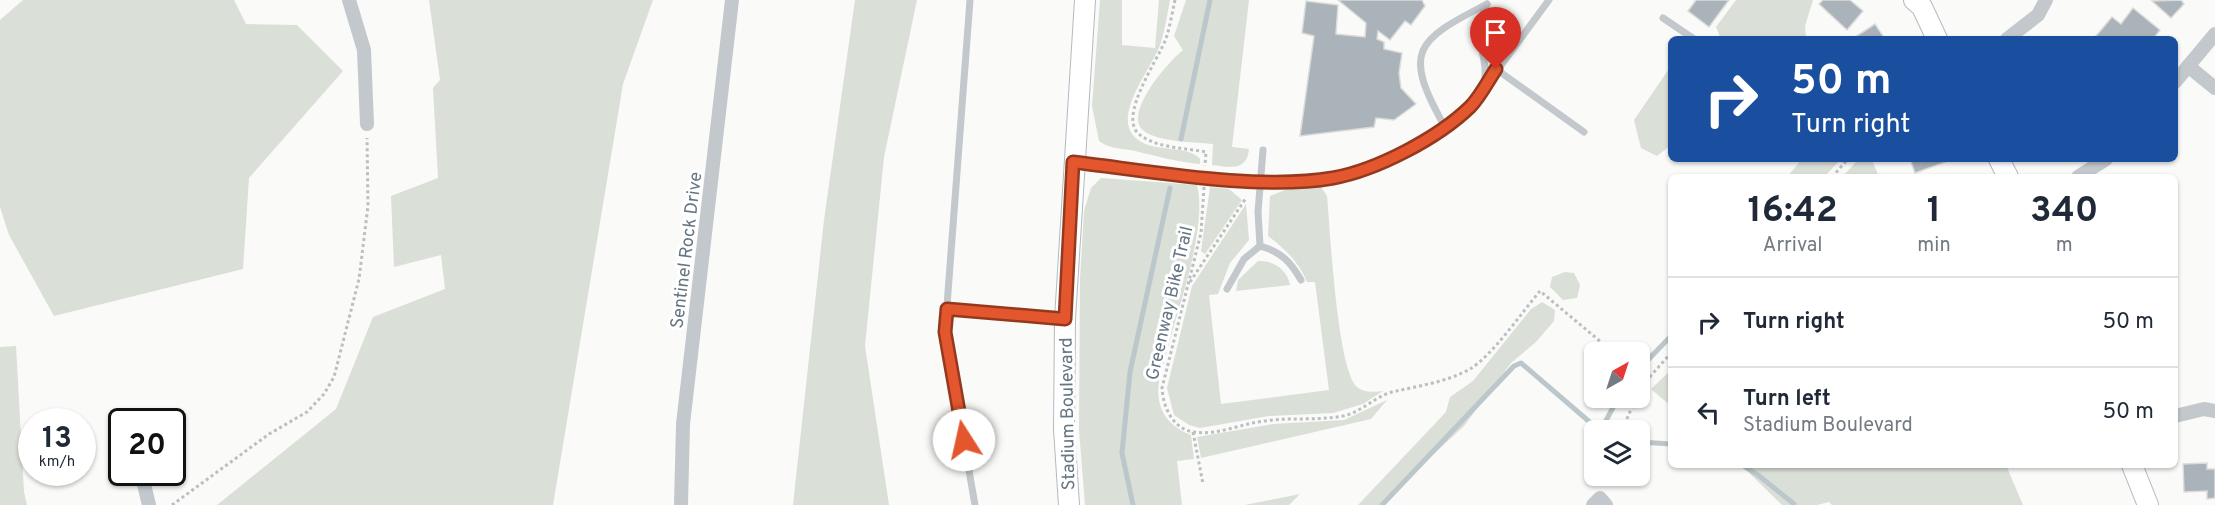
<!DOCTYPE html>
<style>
:root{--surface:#fff;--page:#f6f6f7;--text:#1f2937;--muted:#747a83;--line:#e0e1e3}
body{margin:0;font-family:Overpass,sans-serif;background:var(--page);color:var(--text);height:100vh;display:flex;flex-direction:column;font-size:22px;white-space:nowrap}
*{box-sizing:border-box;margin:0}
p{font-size:20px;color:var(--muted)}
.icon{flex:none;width:33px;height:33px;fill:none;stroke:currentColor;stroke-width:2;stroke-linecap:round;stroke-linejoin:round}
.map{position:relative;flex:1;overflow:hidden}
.details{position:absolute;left:1668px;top:174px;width:510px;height:294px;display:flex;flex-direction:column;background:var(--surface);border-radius:9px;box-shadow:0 2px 4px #0004}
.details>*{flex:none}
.banner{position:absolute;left:1668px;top:36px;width:510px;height:126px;border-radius:9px;box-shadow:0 2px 4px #0004;background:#1a4fa0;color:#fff;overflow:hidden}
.needle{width:39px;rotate:39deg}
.controls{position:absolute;left:1584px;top:342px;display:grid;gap:12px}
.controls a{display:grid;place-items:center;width:66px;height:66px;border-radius:9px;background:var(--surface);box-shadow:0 2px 4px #0004;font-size:30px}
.speed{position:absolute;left:18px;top:408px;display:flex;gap:12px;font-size:30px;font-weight:700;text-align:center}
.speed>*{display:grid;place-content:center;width:78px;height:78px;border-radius:50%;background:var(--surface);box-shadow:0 2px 4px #0004;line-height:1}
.speed small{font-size:15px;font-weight:400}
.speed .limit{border:3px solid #111;border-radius:9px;background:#fff;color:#111}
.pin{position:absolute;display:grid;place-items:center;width:51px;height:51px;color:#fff;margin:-62px -26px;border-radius:50% 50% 50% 0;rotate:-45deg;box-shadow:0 0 6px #0007}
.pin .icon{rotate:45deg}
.me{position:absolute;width:66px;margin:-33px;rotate:350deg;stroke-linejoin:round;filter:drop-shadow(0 0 4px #0008)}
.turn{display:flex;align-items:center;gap:21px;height:126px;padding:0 24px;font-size:27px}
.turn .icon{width:78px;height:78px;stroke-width:2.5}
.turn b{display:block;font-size:42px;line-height:51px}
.eta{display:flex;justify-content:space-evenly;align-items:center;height:102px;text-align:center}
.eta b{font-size:36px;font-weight:700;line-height:42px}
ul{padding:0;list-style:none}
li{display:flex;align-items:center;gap:18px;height:90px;padding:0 24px;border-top:2px solid var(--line)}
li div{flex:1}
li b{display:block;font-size:22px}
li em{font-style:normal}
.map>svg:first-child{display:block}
.green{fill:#dadfd7}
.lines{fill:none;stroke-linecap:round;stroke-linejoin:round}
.stream{stroke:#bbc7cb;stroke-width:5}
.building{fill:#aab3b9;stroke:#dcdcda;stroke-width:1.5}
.secondary-casing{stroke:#b3babf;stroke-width:22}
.path{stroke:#bbbfc2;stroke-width:3;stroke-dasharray:3 3;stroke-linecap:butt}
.lane{stroke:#c3c8cc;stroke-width:7}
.street{stroke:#c3c8cc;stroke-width:14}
.secondary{stroke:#fff;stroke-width:20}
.route-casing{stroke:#94391e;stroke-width:15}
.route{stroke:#e4572e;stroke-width:10}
.labels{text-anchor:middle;stroke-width:6;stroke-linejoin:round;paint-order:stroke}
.street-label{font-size:18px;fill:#657683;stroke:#fff}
</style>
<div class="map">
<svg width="2215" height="505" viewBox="0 0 2215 505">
<rect width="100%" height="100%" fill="#fafaf8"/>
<!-- green -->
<g class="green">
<path d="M 23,0 L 234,0 L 246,24 L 297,25 L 343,71 L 249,178 L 243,269 L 54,316 L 9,235 L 0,207 L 0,20 Z"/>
<path d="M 429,0 L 653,0 L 623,84 L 553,505 L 217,505 L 336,409 L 373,317 L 445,289 L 441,255 L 394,267 L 391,196 L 438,178 L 433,88 L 440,80 Z"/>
<path d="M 855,0 L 917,0 L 884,157 L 865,346 L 889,505 L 793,505 L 824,220 Z"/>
<path d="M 1100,0 L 1122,0 L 1122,45 L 1155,48 L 1159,0 L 1170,0 C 1167,15 1165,31 1160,45 C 1150,73 1101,127 1148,145 C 1162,150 1191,147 1200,159 L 1200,164 C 1176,162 1157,156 1135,151 C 1122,148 1109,149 1099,141 L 1092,106 Z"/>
<path d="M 1186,0 L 1249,0 L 1232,147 L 1249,149 C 1247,172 1228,167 1212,165 L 1213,144 C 1195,142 1158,142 1144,131 C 1122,114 1169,61 1183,50 L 1174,36 Z"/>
<path d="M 1736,0 L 1813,0 L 1805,26 L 1806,39 L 1721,39 L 1716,27 Z"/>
<path d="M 1671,66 L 1671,145 L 1657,156 L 1641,148 L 1634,120 Z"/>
<path d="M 1802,159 L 1841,159 L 1824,177 L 1787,177 Z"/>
<path d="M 1859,159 L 1872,160 L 1879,177 L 1842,177 Z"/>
<path d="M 1101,178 L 1197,185 C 1208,229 1177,310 1166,355 C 1162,370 1156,385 1159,400 C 1162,418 1175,429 1191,435 L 1194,459 L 1177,461 L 1182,505 L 1085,505 L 1079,430 L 1080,279 L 1084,211 L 1091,188 Z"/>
<path d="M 1315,186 L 1321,187 L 1327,196 C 1330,228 1337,369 1357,387 C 1364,393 1375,392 1383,391 L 1363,404 L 1333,413 L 1269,416 L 1200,428 L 1189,425 L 1174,415 L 1167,388 L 1192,286 L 1246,204 L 1249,240 L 1230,263 L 1218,294 L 1209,295 L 1221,404 L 1329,390 L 1315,282 L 1307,282 C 1298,261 1286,250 1268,236 L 1270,196 L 1285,190 Z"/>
<path d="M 1210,187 L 1229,189 L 1242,200 L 1205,254 L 1201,251 Z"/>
<path d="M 1258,261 C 1273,260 1287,269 1290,285 L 1236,291 L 1238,280 Z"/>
<path d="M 1565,272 L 1574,273 L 1580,285 L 1577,298 L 1563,300 L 1550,287 L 1552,277 Z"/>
<path d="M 1542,302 L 1555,310 L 1554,321 L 1536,342 L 1511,363 L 1464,426 L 1379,505 L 1358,505 L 1446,412 L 1450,397 L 1473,381 L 1531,309 Z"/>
<path d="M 16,346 L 24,492 L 27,505 L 0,505 L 0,347 Z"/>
<path d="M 1671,370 L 1671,406 L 1651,389 Z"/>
<path d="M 1387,400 L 1371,419 L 1201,458 L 1197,437 L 1273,424 L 1344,420 Z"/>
<path d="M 1741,465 L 2006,465 L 2023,505 L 1832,505 L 1829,502 L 1817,505 L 1782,505 Z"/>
<path d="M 1300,494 L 1289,505 L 1245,505 Z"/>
</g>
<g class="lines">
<!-- stream -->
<g class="stream">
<path d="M 1181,139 L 1210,0"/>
<path d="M 1644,364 L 1671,336"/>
<path d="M 1601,430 L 1618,398"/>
<path d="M 1640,442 L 1671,444"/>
<path d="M 1742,465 L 1758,475 L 1794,504"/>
<path d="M 1133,505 L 1122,453 L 1130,372 L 1170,188"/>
<path d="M 1382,505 L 1514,366 L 1521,363 L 1599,430"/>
</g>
</g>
<!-- building -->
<g class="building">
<path d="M 1338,0 L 1422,0 L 1425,6 L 1411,25 L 1405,21 L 1390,40 L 1378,31 L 1377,39 L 1384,42 L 1384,49 L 1402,53 L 1399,73 L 1401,88 L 1416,104 L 1394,120 L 1376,118 L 1374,127 L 1300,136 L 1314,36 L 1302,33 L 1306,1 L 1338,5 L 1336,34 L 1365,37 L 1366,23 Z"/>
<path d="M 1696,0 L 1729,0 L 1709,27 L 1688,11 Z"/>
<path d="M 1823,0 L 1850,0 L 1863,11 L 1847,30 L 1819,4 Z"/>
<path d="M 2181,0 L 2184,4 L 2171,18 L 2152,1 Z"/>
<path d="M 2133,8 L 2160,30 L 2153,39 L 2100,39 L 2096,36 L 2112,17 L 2121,24 Z"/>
<path d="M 1875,24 L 1885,39 L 1852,39 Z"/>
<path d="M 1910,159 L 1950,159 L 1951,160 L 1915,173 Z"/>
<path d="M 2207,463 L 2207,469 L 2215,469 L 2215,498 L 2207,499 L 2207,491 L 2184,492 L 2183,464 Z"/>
</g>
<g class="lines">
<defs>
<g id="secondary">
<path d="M 1914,0 L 1922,7 L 1937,39"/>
<path d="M 1999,159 L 2008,177"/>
<path d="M 2132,465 L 2148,505"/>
<path d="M 1069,505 L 1064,429 L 1065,319 L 1085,0"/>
</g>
</defs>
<!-- secondary casing -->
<use href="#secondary" class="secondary-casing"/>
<!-- path -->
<g class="path">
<path d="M 1175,0 C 1172,13 1170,28 1165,41 C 1157,61 1118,117 1139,134 C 1155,148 1186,148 1206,152 L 1205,166"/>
<path d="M 1832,177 L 1848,159"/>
<path d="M 1204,187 L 1201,233 L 1162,388 C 1163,406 1172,429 1194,432 C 1217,436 1243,423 1265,421 C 1291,417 1317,421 1343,416 C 1362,412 1374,397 1392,392 C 1418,386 1447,382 1470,369 C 1492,356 1523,311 1540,291 L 1613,352"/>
<path d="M 1190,282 L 1246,198"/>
<path d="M 1640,375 L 1646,381"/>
<path d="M 1640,392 L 1646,381 L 1671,353"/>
<path d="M 1622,430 L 1636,398"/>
<path d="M 1193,432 L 1203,484"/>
<path d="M 1604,485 L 1607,476"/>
<path d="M 172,505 L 269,434 L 307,412 L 324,394 L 334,377 L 359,279 L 368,206 L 367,138"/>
</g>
<!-- lane -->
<g class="lane">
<path d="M 970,0 L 945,332 L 975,505"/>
<path d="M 1663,18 L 1694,39"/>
<path d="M 1496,69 L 1584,132"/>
<path d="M 1484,84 C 1489,61 1476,43 1480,22 C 1481,16 1485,10 1487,4"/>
<path d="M 1445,127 C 1402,51 1415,41 1487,4"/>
<path d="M 1075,162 L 1186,175 L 1268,181 L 1334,177 L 1389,158 L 1434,136 L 1471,106 L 1549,0"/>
<path d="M 1260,246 L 1258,212 L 1263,150"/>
<path d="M 1227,289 L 1244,259 L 1260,246 C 1281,252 1290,261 1301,280"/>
<path d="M 947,309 L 1064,319"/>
</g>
<!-- street -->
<g class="street">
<path d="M 349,0 L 364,50 L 367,124"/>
<path d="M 2007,39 L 2038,15 L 2046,0"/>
<path d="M 2188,66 L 2215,88"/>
<path d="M 2175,82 L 2215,34"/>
<path d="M 2078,177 L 2106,159"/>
<path d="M 2175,416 L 2204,409 L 2215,411"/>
<path d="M 141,472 L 149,505"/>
<path d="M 681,505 L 683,424 L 732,0"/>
<path d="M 1593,505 L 1600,498 L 1606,505"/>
</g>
<!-- secondary -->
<use href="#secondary" class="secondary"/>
</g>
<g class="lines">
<defs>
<path id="route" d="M 964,440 L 945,332 L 947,309 L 1065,319 L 1073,162 C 1150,171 1258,191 1333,178 C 1377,170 1438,138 1470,107 C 1480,97 1488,81 1496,69"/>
</defs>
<!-- route casing -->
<use href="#route" class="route-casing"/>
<!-- route -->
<use href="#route" class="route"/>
</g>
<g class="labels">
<!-- street labels -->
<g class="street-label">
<text transform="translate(686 250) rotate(-83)" y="6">Sentinel Rock Drive</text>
<text transform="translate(1169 303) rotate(-77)" y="6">Greenway Bike Trail</text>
<text transform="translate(1067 414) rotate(-91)" y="6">Stadium Boulevard</text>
</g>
</g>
</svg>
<div class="controls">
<a><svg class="needle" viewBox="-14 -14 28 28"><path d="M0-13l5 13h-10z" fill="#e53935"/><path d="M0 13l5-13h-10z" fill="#747a83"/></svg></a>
<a><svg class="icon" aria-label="layers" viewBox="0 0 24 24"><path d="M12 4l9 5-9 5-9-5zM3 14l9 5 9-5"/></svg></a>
</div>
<div class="speed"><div>13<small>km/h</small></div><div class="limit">20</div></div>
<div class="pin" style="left:1496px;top:69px;background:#d93025"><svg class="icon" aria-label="arrive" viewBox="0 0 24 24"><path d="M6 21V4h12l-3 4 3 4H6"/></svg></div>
<svg class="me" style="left:964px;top:440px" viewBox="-20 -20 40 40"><circle r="19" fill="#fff"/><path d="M0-13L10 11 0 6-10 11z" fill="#e4572e"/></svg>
<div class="banner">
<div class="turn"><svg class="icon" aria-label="right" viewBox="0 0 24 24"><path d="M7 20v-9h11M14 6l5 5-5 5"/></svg><div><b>50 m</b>Turn right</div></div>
</div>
<section class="details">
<div class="eta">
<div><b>16:42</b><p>Arrival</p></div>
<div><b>1</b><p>min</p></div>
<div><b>340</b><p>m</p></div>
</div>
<ul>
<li><svg class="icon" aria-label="right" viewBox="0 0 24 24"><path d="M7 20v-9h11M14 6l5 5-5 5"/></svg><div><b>Turn right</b></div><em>50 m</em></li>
<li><svg class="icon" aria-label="left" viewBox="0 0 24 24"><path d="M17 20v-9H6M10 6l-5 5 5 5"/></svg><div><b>Turn left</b><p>Stadium Boulevard</p></div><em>50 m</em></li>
</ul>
</section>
</div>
